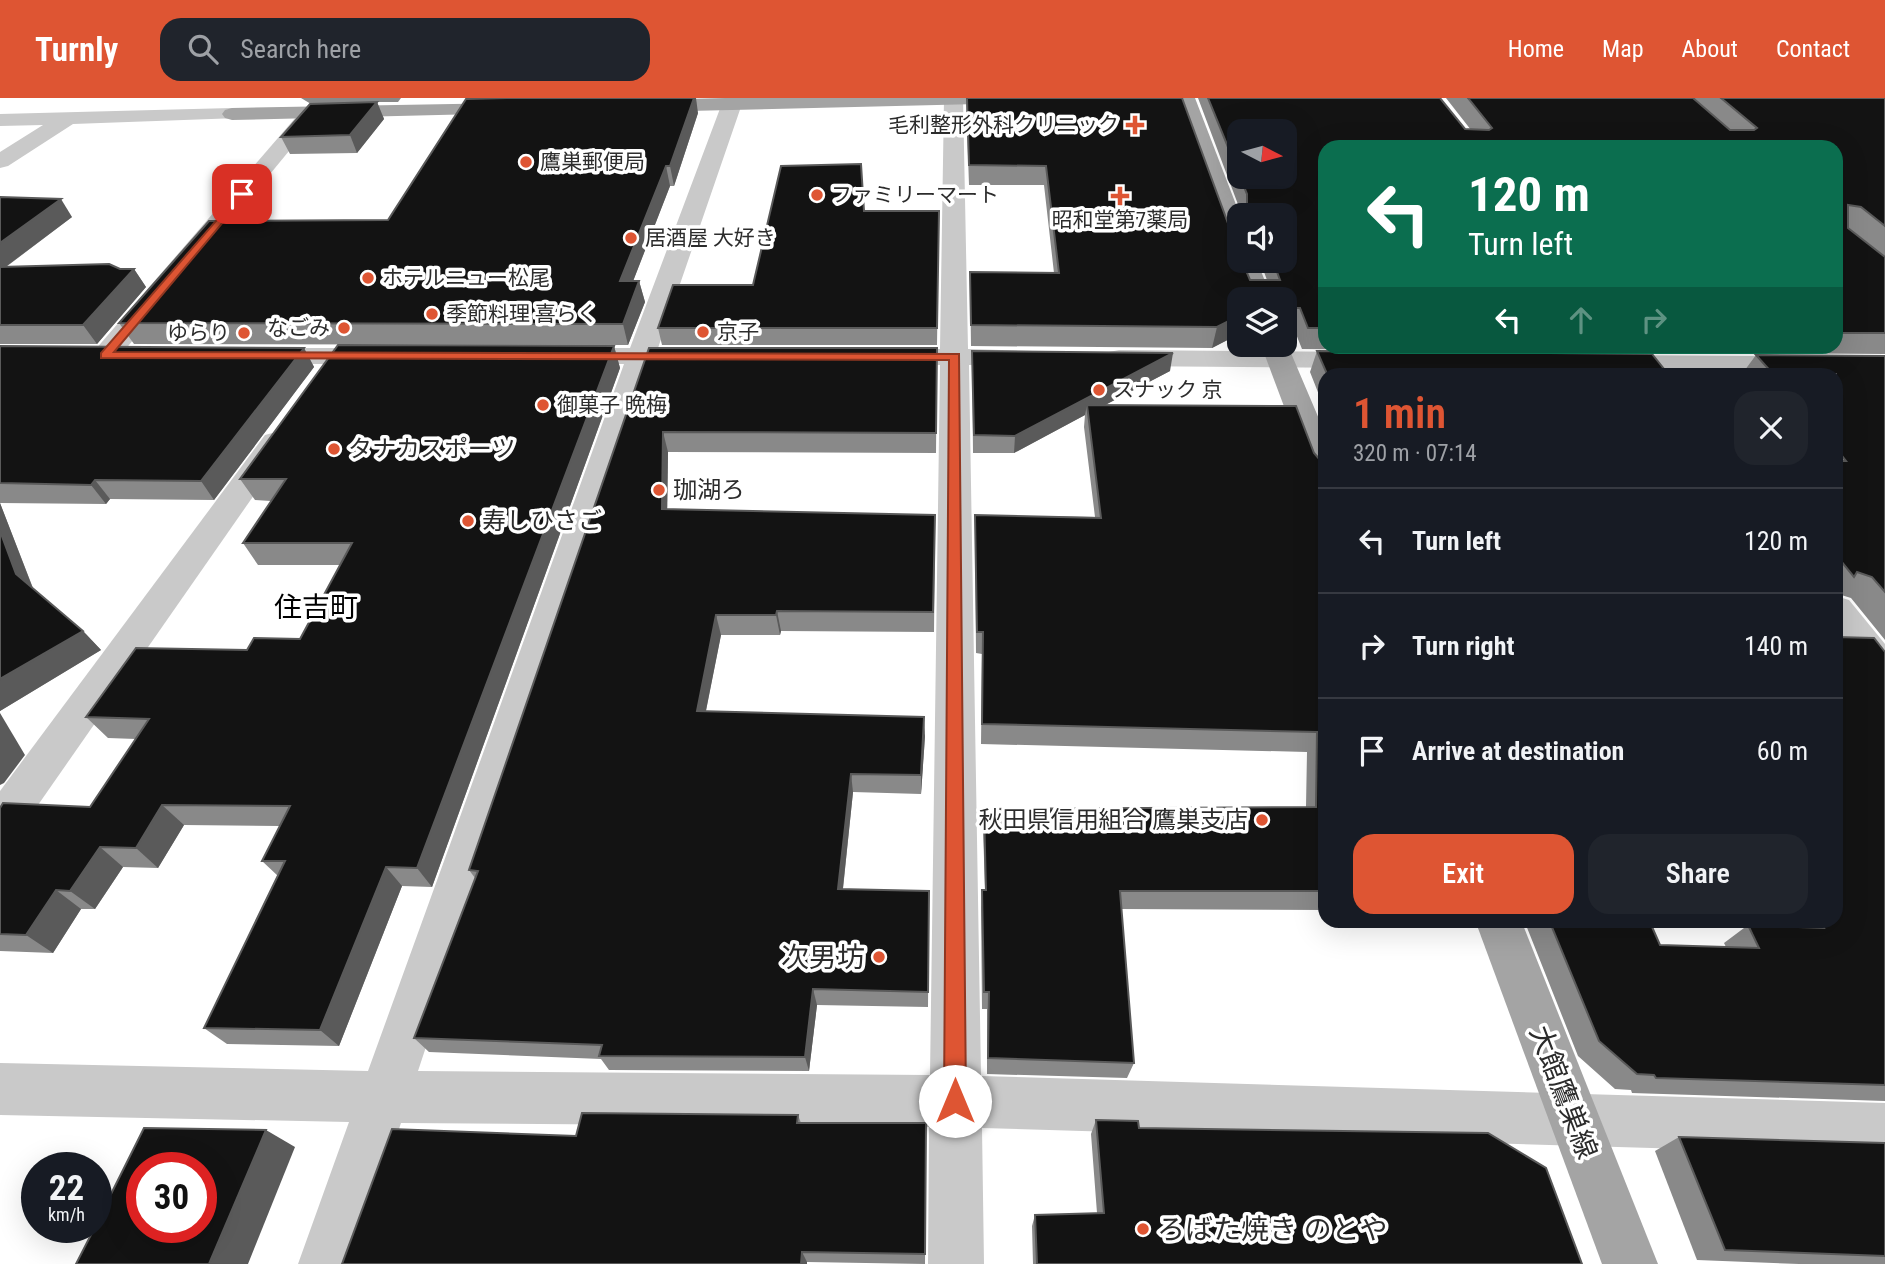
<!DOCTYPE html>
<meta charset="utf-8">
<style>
:root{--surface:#171b24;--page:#20242c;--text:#f1f3f6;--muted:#9ea1a6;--line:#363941;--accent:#de5533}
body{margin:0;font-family:"Roboto Condensed","Noto Sans JP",sans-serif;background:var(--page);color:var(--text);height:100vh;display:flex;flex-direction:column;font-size:26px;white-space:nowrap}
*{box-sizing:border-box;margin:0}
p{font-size:23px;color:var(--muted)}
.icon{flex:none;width:38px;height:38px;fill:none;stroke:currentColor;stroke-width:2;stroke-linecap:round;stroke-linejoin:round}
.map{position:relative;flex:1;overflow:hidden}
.side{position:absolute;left:1318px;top:270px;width:525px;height:560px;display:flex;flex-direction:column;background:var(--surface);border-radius:21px;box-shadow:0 7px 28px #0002}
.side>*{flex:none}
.guide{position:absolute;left:1318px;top:42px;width:525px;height:214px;border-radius:21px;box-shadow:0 7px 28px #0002;background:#0b6e4f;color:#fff;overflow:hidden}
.needle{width:46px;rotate:96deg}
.buttons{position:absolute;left:1227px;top:21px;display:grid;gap:14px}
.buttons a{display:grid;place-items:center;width:70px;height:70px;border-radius:14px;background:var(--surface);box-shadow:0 7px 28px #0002;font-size:35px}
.speed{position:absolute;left:21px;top:1054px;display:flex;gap:14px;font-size:35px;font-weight:700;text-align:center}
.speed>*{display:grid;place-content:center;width:91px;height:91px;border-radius:50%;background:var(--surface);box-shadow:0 7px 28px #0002;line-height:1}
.speed small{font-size:18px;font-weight:400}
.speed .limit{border:10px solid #d22;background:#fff;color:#111}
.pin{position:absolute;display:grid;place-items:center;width:60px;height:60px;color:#fff;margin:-30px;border-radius:14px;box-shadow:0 4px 10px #0006}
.me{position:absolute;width:77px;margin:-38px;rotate:0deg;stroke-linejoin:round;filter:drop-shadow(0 0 5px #0008)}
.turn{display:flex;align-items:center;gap:24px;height:147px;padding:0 35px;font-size:32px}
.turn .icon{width:91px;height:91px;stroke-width:2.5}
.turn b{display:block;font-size:49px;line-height:60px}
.lanes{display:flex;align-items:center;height:66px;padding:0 35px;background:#0003;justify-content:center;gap:35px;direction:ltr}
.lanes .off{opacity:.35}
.round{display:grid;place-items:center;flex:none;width:74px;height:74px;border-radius:21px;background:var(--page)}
.headline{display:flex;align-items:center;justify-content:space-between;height:119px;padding:0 35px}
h1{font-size:42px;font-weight:600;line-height:52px;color:var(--accent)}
.action{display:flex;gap:14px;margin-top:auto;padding:14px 35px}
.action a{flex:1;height:80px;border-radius:21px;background:var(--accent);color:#fff;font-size:28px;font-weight:600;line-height:80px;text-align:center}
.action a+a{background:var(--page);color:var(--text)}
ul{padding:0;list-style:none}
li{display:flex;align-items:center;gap:21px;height:105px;padding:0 35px;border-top:2px solid var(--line)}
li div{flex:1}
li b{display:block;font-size:26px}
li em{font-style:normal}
header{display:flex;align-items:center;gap:42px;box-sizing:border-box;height:98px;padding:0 35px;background:var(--accent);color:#fff}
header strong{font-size:33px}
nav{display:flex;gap:38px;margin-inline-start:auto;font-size:24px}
.search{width:490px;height:63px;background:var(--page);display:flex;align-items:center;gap:18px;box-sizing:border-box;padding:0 24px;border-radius:21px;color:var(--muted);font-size:26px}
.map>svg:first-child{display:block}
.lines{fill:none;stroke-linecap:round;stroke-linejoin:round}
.minor{fill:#c9c9c9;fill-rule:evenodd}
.major{fill:#a4a4a4;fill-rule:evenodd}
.wall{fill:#898989;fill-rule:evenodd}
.shaded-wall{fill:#5a5a5a}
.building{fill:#131313;stroke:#5a5a5a;stroke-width:2;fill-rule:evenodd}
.route{fill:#de5533;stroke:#903721;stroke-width:2}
.poi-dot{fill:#de5533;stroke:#fff;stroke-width:2.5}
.labels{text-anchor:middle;stroke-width:7;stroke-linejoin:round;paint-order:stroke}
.far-poi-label{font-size:21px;fill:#2c2c2c;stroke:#fff;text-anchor:start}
.poi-label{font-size:24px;fill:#2c2c2c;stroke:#fff;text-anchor:start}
.quarter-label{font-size:28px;fill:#000;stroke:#fff}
.near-poi-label{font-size:28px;fill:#2c2c2c;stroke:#fff;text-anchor:end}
.near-street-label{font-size:28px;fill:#2c2c2c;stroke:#fff}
</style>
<header>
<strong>Turnly</strong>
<div class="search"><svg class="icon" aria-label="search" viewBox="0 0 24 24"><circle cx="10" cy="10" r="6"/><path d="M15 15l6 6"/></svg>Search here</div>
<nav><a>Home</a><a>Map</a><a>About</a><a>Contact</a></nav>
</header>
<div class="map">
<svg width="1885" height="1166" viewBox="0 0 1885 1166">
<rect width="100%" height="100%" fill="#fff"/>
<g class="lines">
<!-- minor -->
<g class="minor">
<path d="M 724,0 L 744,0 L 658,250 L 708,252 L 712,258 L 708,264 L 652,266 L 418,973 L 930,977 L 940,267 L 884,267 L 874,265 L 870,259 L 874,253 L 884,251 L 940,251 L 944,1 L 963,0 L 968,251 L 1033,253 L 1037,259 L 1033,265 L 969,267 L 981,978 L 1885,1005 L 1885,1057 L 982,1030 L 984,1166 L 928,1166 L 929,1029 L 401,1025 L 354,1166 L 298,1166 L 349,1024 L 0,1017 L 0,965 L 368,973 L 624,266 L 566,266 L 556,264 L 552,258 L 556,252 L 566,250 L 630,250 Z"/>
<path d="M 310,9 L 317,11 L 320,15 L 317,19 L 115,264 L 105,266 L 95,264 L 91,258 L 95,252 L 303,11 Z"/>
<path d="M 232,10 L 239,12 L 242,16 L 239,20 L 73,26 L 8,68 L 0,70 L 0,54 L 43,27 L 0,28 L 0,16 Z"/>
<path d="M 254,250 L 383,250 L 393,252 L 397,258 L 393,264 L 383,266 L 254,266 L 244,264 L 240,258 L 244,252 Z"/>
<path d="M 1119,252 L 1366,254 L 1376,256 L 1380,262 L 1376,268 L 1366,270 L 1119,268 L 1109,266 L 1105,260 L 1109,254 Z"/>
<path d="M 1609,257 L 1885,259 L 1885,277 L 1609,275 L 1599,272 L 1595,266 L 1599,260 Z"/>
<path d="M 276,334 L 287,337 L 291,344 L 15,740 L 0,745 L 0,693 L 265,337 Z"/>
<path d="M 1836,498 L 1849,502 L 1885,546 L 1885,588 L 1872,583 L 1836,537 Z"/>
</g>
<!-- major -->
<g class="major">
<path d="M 725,0 L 988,0 L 985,4 L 978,6 L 644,14 L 637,12 L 634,8 L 637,4 L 644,2 Z"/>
<path d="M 1175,0 L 1195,0 L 1240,117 L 1239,154 L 1230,152 L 1227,147 Z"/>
<path d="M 510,5 L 517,7 L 520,11 L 517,15 L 232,22 L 225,20 L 222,16 L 225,12 L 232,10 Z"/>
<path d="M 1239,157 L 1239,163 L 1257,163 L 1272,201 L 1246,201 L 1232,163 Z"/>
<path d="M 1285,241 L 1325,335 L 1325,385 L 1314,382 L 1309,375 L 1261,247 L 1284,247 Z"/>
<path d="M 1475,822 L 1521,822 L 1658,1166 L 1602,1166 Z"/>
</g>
</g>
<!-- wall -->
<g class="wall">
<path d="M 301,0 L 401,0 L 398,4 L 377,4 L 384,21 L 357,55 L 290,56 L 281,39 L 311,6 Z"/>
<path d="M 966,0 L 1182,0 L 1229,128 L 1234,134 L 1239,135 L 1239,143 L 1237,151 L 1250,182 L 1267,182 L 1260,163 L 1284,163 L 1284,117 L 1242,117 L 1198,0 L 1440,0 L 1465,31 L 1471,32 L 1446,0 L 1885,0 L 1885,256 L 1722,255 L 1717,248 L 1836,248 L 1836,49 L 1325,49 L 1325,248 L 1625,248 L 1622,254 L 1302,251 L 1294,231 L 1284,231 L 1284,201 L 1239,201 L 1239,236 L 1212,250 L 971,248 L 970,174 L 1054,175 L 1044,87 L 969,87 ZM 1239,33 L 1284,79 L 1239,79 Z"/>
<path d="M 698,15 L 674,88 L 670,88 L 633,183 L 639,183 L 645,204 L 628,247 L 134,246 L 119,225 L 388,122 Z"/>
<path d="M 0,99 L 72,119 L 6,169 L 134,171 L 146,189 L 97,246 L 0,246 Z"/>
<path d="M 864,113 L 939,113 L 937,247 L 662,247 L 658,230 L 753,187 Z"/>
<path d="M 0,248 L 304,250 L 314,269 L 214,402 L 110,401 L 106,406 L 0,405 L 33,490 L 83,533 L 101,552 L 0,613 Z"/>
<path d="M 614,248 L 620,270 L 432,789 L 402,788 L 339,948 L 227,946 L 204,930 L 278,778 L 262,763 L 280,728 L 184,727 L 158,770 L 123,769 L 95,811 L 81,811 L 53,855 L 0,853 L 0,710 L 90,709 L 136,641 L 108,640 L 86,619 L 247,552 L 300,541 L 340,467 L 258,467 L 243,445 L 271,403 L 255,402 L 240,381 Z"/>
<path d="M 649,250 L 937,250 L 936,355 L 668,354 L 667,411 L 935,437 L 934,534 L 781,533 L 780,537 L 721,537 L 706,613 L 925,638 L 921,696 L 853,694 L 843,791 L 929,793 L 928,909 L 817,907 L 809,973 L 609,972 L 601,961 L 429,954 L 414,940 L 475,780 L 469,772 Z"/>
<path d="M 972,253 L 1170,273 L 1105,307 L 1314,355 L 1321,363 L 1325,364 L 1325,812 L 1121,811 L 1134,965 L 1127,980 L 987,976 L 987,911 L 982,911 L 981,810 L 982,792 L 985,792 L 983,730 L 984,711 L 1306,709 L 1307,654 L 981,646 L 982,556 L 976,555 L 975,438 L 975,417 L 1095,419 L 1084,329 L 1085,317 L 1014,355 L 973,355 Z"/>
<path d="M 1317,253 L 1668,276 L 1325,276 L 1325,312 L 1310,274 Z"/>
<path d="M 1756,257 L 1885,258 L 1885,542 L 1851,500 L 1838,496 L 1836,498 L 1836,276 L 1742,276 Z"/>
<path d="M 1885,554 L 1885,1003 L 1632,995 L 1631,992 L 1615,991 L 1578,958 L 1524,822 L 1649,822 L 1660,847 L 1726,849 L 1724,845 L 1748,827 L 1787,829 L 1784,822 L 1836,822 Z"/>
<path d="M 798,1017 L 801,1025 L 926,1038 L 925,1166 L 807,1164 L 807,1166 L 342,1166 L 576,1038 Z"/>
<path d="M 1096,1022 L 1139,1030 L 1582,1166 L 1033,1166 L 1032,1128 L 1035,1117 L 1097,1115 L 1091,1036 Z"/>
<path d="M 1679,1039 L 1885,1045 L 1885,1166 L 1799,1166 L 1697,1162 L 1655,1053 Z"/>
</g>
<!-- shaded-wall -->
<g class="shaded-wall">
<path d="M 694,0 L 696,0 L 698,15 L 674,88 L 670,68 Z"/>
<path d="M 377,4 L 384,21 L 357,55 L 350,37 Z"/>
<path d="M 666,68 L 670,88 L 625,204 L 620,183 Z"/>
<path d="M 61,101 L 72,119 L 0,173 L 0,145 Z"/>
<path d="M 1239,138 L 1239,143 L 1236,156 L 1234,143 Z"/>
<path d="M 134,171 L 146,189 L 97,246 L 83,227 Z"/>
<path d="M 639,183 L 645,204 L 628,247 L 623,226 Z"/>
<path d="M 1239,218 L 1239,236 L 1212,250 L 1217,229 Z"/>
<path d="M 614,248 L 620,270 L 432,789 L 417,770 Z"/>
<path d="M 304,250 L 314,269 L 214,402 L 201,383 Z"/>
<path d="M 1173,255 L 1170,273 L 1088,316 L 1087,307 L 1085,317 L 1014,355 L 1015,338 Z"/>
<path d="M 663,334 L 668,354 L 667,431 L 662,411 Z"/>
<path d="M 95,382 L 110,401 L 106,406 L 91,387 Z"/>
<path d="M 0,404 L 0,405 L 35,496 L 16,476 L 0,433 Z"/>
<path d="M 777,513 L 781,533 L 780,537 L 776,517 Z"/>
<path d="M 716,517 L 721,537 L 702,632 L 697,613 Z"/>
<path d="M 83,533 L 101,552 L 0,613 L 0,581 Z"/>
<path d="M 0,615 L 25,657 L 4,685 L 0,687 Z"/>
<path d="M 924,619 L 925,638 L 921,696 L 921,677 Z"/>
<path d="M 851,676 L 853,694 L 841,808 L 838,791 Z"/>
<path d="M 162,707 L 184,727 L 158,770 L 136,750 Z"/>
<path d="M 100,749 L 123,769 L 95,811 L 70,793 Z"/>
<path d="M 386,769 L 402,788 L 339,948 L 320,932 Z"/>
<path d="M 56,792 L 81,811 L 53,855 L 26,837 Z"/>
<path d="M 813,891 L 817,907 L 809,973 L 805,959 Z"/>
<path d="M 266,1032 L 295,1049 L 248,1166 L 209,1166 Z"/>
<path d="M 802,1154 L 807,1164 L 807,1166 L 801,1166 Z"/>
</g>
<!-- building -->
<g class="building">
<path d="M 507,0 L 694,0 L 670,68 L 666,68 L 620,183 L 639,183 L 623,226 L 119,225 L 209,123 L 388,122 L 466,1 Z"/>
<path d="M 967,0 L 1182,0 L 1229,128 L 1234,134 L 1239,135 L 1239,138 L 1234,143 L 1239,156 L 1239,163 L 1242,163 L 1250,182 L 1280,182 L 1273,163 L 1284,163 L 1284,117 L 1247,117 L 1247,96 L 1240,79 L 1284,79 L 1284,33 L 1239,33 L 1239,76 L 1208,0 L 1440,0 L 1465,31 L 1489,32 L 1492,30 L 1468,0 L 1693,0 L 1730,32 L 1754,32 L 1757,30 L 1721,0 L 1885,0 L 1885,128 L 1861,109 L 1848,107 L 1848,130 L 1885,159 L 1885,235 L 1836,235 L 1836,49 L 1325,49 L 1325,230 L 1308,230 L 1300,210 L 1284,210 L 1284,201 L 1239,201 L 1239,218 L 1217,229 L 971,227 L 970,174 L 1059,175 L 1046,68 L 969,67 Z"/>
<path d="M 377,4 L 350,37 L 281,39 L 310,6 Z"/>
<path d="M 861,66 L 864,113 L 939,113 L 937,230 L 658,230 L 673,187 L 753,187 L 781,68 Z"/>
<path d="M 0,99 L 61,101 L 0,145 Z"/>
<path d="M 109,166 L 120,171 L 134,171 L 83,227 L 0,227 L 0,169 Z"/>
<path d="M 338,247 L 614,248 L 417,770 L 386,769 L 320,932 L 204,930 L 285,763 L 262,763 L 290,708 L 162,707 L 136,750 L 100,749 L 70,793 L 56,792 L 26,837 L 0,836 L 0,710 L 3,705 L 90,709 L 149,621 L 86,619 L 136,550 L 247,552 L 254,540 L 300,541 L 352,445 L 243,445 L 286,381 L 240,381 Z"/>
<path d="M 0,248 L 304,250 L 201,383 L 95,382 L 91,387 L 0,385 Z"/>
<path d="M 649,250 L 937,250 L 936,335 L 663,334 L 662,411 L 935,417 L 933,514 L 777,513 L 776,517 L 716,517 L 697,613 L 924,619 L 921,677 L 851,676 L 838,791 L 929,793 L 928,894 L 813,891 L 805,959 L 599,958 L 602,947 L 414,940 L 478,773 L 469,772 Z"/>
<path d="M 972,253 L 1173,255 L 1015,338 L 974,337 Z"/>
<path d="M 1317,253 L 1652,256 L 1668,276 L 1327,276 Z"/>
<path d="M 1756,257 L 1885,258 L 1885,494 L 1872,479 L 1857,474 L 1854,479 L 1836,457 L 1836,363 L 1846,363 L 1836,350 L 1836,276 L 1773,276 Z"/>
<path d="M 1087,307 L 1296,308 L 1314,355 L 1321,363 L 1325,364 L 1325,793 L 1120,793 L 1134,965 L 988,960 L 989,894 L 984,894 L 982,792 L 986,792 L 984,711 L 1316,709 L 1317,634 L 982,626 L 983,534 L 977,534 L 975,417 L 1101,420 Z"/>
<path d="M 0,433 L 16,476 L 83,533 L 0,581 Z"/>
<path d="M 1836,539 L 1874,540 L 1885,554 L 1885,987 L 1656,980 L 1654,977 L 1637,976 L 1599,943 L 1549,822 L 1649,822 L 1660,847 L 1759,850 L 1748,827 L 1824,830 L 1820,822 L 1836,822 Z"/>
<path d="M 582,1015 L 798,1017 L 797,1025 L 926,1025 L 925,1156 L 802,1154 L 801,1166 L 342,1166 L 392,1031 L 576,1038 Z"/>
<path d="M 1096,1022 L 1138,1023 L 1139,1030 L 1488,1035 L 1546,1070 L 1582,1166 L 1037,1166 L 1035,1117 L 1104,1115 Z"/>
<path d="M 144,1030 L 266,1032 L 209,1166 L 76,1166 L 95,1129 L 96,1129 L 96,1126 ZM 142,1069 L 201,1069 L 201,1129 L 142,1129 Z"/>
<path d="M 1679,1039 L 1885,1045 L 1885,1158 L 1725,1152 Z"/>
</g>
<!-- route -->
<path class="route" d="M 242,93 L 246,96 L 245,98 L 114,254 L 959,256 L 966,1003 L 962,1011 L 955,1014 L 947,1011 L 944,1003 L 949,262 L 101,260 L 101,255 Z"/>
<!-- markers -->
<g class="poi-dot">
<path d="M1131.5 16.5h7v7h7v7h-7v7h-7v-7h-7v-7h7z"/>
<circle cx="526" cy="64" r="7"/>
<circle cx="817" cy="97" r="7"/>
<path d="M1116.5 87.5h7v7h7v7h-7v7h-7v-7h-7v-7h7z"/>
<circle cx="631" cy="140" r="7"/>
<circle cx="368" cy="180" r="7"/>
<circle cx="432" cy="216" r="7"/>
<circle cx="344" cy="230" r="7"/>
<circle cx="703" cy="234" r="7"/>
<circle cx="244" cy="235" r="7"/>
<circle cx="1099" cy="292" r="7"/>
<circle cx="543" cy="307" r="7"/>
<circle cx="334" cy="351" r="7"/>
<circle cx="659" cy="392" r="7"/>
<circle cx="468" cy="423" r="7"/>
<circle cx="1262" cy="722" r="7"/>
<circle cx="879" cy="859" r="7"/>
<circle cx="1143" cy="1131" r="7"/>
</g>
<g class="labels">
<!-- far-poi labels -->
<g class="far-poi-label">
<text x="1119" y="34" text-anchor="end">毛利整形外科クリニック</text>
<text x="540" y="71">鷹巣郵便局</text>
<text x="831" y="104">ファミリーマート</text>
<text x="1120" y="129" text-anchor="middle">昭和堂第7薬局</text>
<text x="645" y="147">居酒屋 大好き</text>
<text x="382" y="187">ホテルニュー松尾</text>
<text x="446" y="223">季節料理 喜らく</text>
<text x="330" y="237" text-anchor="end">なごみ</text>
<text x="717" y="241">京子</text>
<text x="230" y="242" text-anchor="end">ゆらり</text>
<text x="1113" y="299">スナック 京</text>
<text x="557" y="314">御菓子 晩梅</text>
</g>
<!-- poi labels -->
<g class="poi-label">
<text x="348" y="359">タナカスポーツ</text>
<text x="673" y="400">珈湖ろ</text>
<text x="482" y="431">寿しひさご</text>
<text x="1248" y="730" text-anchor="end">秋田県信用組合 鷹巣支店</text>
</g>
<!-- quarter labels -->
<g class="quarter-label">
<text x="316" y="519">住吉町</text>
</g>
<!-- near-poi labels -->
<g class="near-poi-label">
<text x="865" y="869">次男坊</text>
<text x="1157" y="1141" text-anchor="start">ろばた焼き のとや</text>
</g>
<!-- near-street labels -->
<g class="near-street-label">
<text transform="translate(1564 994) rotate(69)" y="10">大館鷹巣線</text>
</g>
</g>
</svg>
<div class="buttons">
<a><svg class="needle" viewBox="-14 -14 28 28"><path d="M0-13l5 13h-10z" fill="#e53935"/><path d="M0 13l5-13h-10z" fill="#9ea1a6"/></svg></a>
<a><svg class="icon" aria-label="sound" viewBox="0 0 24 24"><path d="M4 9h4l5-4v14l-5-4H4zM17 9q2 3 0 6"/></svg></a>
<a><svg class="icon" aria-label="layers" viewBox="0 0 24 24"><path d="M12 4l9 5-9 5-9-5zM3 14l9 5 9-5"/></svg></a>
</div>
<div class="speed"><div>22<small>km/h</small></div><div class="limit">30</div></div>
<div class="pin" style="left:242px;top:96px;background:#d93025"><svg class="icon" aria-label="arrive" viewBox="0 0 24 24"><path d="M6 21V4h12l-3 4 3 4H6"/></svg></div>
<svg class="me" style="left:955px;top:1003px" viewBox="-20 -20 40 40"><circle r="19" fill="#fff"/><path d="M0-13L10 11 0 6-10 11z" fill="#de5533"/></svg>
<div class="guide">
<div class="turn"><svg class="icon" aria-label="left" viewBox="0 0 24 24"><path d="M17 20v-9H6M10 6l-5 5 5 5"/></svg><div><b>120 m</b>Turn left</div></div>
<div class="lanes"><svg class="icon" aria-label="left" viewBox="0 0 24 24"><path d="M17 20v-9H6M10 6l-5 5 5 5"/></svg><svg class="icon off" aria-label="ahead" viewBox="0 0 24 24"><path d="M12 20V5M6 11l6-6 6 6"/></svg><svg class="icon off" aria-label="right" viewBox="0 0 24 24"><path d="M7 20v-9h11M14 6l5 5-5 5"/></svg></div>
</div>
<section class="side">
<div class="headline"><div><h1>1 min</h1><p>320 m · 07:14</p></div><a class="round"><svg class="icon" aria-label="close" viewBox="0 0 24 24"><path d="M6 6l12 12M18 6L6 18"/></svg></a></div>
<ul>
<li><svg class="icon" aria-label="left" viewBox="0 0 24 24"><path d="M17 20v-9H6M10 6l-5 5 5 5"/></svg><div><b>Turn left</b></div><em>120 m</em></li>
<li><svg class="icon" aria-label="right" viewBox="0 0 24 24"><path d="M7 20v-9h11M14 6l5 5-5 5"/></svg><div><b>Turn right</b></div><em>140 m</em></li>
<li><svg class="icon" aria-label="arrive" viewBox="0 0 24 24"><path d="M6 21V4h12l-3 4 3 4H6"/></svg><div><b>Arrive at destination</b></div><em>60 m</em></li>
</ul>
<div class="action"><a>Exit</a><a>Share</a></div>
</section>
</div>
